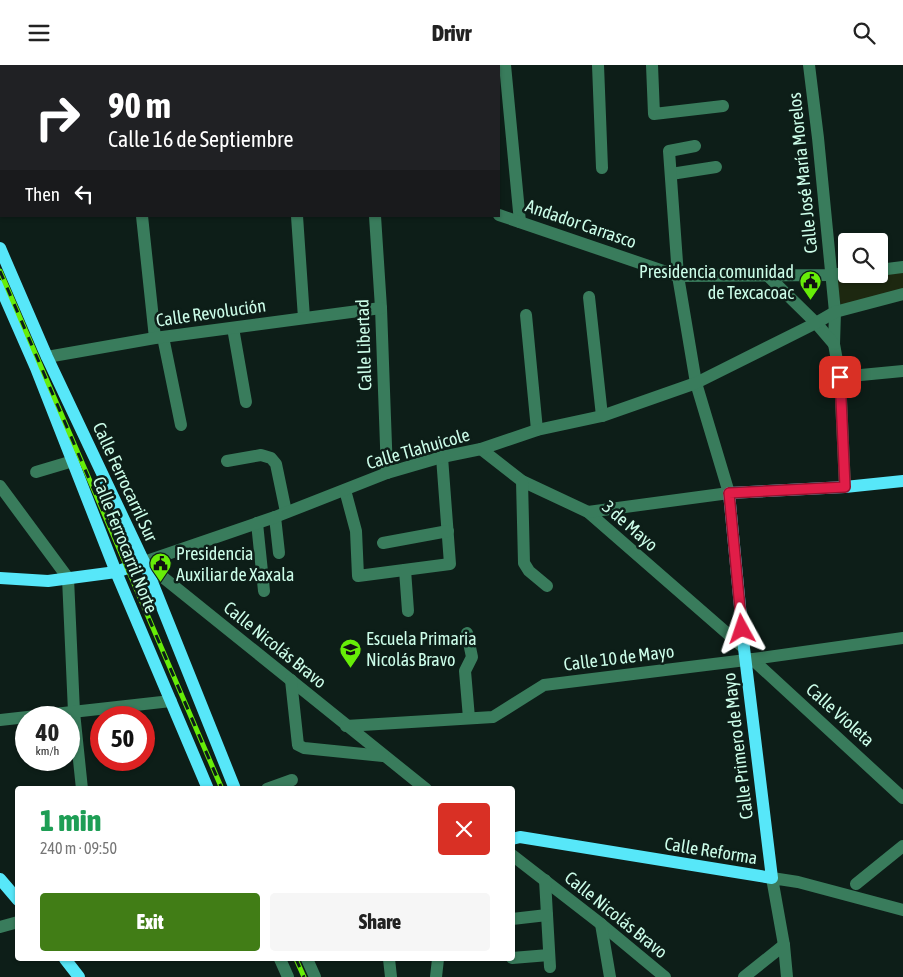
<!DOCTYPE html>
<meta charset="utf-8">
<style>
:root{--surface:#fff;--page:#f6f6f6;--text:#222;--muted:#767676;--accent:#417d16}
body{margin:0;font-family:"Asap Condensed",sans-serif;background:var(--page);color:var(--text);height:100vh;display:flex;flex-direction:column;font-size:19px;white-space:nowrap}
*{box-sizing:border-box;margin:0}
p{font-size:16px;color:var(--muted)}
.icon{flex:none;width:28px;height:28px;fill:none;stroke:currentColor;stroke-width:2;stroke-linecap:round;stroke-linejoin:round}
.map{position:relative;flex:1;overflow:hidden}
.sheet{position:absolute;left:15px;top:721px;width:500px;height:175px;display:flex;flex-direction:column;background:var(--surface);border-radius:5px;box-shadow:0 1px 4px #0004}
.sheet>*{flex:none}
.hud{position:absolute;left:0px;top:0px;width:500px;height:152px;box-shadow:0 1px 4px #0004;background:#202124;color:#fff;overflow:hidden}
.buttons{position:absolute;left:838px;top:168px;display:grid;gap:10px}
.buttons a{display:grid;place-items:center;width:50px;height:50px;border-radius:5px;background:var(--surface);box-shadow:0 1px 4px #0004;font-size:25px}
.speed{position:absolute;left:15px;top:641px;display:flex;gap:10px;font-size:25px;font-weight:700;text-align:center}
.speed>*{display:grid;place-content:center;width:65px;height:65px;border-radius:50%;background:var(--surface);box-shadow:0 1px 4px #0004;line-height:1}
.speed small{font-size:12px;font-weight:400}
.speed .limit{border:8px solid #d22;background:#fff;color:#111}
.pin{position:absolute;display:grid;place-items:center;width:42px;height:42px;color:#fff;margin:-21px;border-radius:10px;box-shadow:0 2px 8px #0006}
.me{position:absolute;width:55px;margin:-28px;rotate:355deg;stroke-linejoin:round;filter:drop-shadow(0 0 4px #0008)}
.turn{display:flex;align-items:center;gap:18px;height:105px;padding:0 25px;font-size:22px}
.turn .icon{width:65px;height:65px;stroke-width:2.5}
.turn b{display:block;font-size:35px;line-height:42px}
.then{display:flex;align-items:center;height:48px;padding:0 25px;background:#0003;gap:10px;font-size:19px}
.round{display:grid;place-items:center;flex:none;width:52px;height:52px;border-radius:5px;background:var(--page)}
.overview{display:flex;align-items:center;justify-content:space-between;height:85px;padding:0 25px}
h1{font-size:30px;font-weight:800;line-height:38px;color:#1e9e55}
.button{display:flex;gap:10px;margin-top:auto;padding:10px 25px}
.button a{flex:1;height:58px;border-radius:5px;background:var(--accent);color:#fff;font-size:20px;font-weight:800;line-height:58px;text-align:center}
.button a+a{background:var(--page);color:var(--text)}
header{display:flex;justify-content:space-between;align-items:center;height:65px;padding:0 25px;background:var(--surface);font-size:22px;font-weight:800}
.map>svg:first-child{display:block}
.green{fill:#1d2810}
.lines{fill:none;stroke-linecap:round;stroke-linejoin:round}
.minor{stroke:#397c5c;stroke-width:12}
.major{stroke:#57e7f9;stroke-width:12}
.rail-casing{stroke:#67ed08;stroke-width:5}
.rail{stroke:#0d1e18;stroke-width:3;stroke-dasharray:9;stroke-linecap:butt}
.route-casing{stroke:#92132f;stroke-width:12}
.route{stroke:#e11d48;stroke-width:9}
.labels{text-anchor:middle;stroke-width:5;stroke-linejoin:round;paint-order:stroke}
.street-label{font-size:18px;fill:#ccfde9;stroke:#0d1e18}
.poi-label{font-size:18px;fill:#ccfde9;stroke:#0d1e18;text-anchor:start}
</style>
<header><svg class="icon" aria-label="menu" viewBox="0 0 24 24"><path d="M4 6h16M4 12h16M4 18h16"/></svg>Drivr<svg class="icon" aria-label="search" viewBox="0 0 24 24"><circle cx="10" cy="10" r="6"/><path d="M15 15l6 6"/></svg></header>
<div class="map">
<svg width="903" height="912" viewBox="0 0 903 912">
<rect width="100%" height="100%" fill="#0d1e18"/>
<!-- green -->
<path class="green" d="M 903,205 L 903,226 L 841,243 L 837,213 Z"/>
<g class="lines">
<!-- minor -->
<g class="minor">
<path d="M 365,0 L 365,1"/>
<path d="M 505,0 L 520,157"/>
<path d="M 598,0 L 602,103"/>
<path d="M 652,0 L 654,49 L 723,41"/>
<path d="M 809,0 L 818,73 L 835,247 L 834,279 L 840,312 L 845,422"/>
<path d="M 671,109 L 716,102"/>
<path d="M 499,150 L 678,211 L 831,210 L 846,208"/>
<path d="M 142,151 L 155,273"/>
<path d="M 297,151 L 304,253"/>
<path d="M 375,151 L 381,243 L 387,408"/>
<path d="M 879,205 L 903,202"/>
<path d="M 768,211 L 816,258 L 834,279"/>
<path d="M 589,232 L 602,351"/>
<path d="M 526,250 L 537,365"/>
<path d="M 233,263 L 246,337"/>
<path d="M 163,272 L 181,360"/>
<path d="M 47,292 L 155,273 L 381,243"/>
<path d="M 840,312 L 903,306"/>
<path d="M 481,384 L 522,416 L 588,447 L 744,583"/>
<path d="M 227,396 L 261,390 L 271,393 L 276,399 L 286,447"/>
<path d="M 36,407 L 73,396"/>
<path d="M 522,416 L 524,498 L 529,506 L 547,521"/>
<path d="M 0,421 L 68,513 L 74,647 L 82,724"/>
<path d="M 345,425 L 356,466 L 358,511 L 450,499 L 442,392"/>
<path d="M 588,447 L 729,428 L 696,318 L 678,211 L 669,86 L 695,81"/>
<path d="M 275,452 L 279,488"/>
<path d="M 257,458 L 264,526"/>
<path d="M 383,478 L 448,466"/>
<path d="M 144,497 L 275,452 L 387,408 L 442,392 L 481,384 L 537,365 L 602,351 L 696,318 L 816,258 L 835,247 L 903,229"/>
<path d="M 144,497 L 426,724"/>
<path d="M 405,505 L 408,546"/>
<path d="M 467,568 L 472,592 L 465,606 L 469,653"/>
<path d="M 752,594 L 903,733"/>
<path d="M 291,615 L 298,680 L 304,683 L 383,691"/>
<path d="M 0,655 L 171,636"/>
<path d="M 346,661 L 493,652 L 544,620 L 746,595 L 903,573"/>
<path d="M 267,724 L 292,715"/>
<path d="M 512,790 L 601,859 L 665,912"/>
<path d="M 545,815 L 550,902"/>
<path d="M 856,819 L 903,781"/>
<path d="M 512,854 L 547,850"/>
<path d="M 601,859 L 610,912"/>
<path d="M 0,862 L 18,857"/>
<path d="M 512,893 L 549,890"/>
<path d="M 280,894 L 288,912"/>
<path d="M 307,894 L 315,912"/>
<path d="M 389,894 L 391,912"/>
<path d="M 436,912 L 438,894"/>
<path d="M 744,912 L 784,880"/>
<path d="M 787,912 L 784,880 L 772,813 L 798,817 L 903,845"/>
</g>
<!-- major -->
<g class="major">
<path d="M 37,0 L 41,1"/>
<path d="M 75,1 L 85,0"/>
<path d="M 0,183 L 47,292 L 144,497 L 235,724"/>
<path d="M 0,221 L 36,303 L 116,507 L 208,724"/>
<path d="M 0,513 L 48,516 L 116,507 L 144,497"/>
<path d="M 512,774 L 520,772 L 772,813 L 744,583 L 729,428 L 845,422 L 903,416"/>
<path d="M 0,814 L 18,835"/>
<path d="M 65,894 L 79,912"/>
</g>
<defs>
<g id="rail">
<path d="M 0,206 L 222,724"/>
<path d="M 296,894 L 304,912"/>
</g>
</defs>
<!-- rail casing -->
<use href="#rail" class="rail-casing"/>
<!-- rail -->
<use href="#rail" class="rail"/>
</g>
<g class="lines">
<defs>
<path id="route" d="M 742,564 L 729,428 L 845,422 L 840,312"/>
</defs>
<!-- route casing -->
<use href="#route" class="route-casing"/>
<!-- route -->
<use href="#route" class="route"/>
</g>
<!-- icons -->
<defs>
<symbol id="civic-pin" viewBox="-11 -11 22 30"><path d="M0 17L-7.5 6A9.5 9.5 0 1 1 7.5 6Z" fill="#67ed08" stroke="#0d1e18"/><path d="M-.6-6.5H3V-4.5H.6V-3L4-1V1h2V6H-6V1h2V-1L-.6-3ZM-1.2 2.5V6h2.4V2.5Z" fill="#111"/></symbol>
<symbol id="school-pin" viewBox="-11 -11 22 30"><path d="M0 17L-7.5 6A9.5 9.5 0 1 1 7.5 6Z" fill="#67ed08" stroke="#0d1e18"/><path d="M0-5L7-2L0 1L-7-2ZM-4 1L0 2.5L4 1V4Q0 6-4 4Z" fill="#111"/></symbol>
</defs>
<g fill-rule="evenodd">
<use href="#civic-pin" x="798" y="204" width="25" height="34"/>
<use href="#civic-pin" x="148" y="486" width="25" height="34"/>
<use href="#school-pin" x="338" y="572" width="25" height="34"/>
</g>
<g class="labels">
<!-- street labels -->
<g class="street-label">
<text transform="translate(803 108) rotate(-96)" y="6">Calle José María Morelos</text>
<text transform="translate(581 159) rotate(19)" y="6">Andador Carrasco</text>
<text transform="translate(211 248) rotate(-8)" y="6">Calle Revolución</text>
<text transform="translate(364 280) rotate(-92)" y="6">Calle Libertad</text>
<text transform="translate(418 384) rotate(-16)" y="6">Calle Tlahuicole</text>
<text transform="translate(125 417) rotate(65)" y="6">Calle Ferrocarril Sur</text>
<text transform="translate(630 461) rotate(41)" y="6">3 de Mayo</text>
<text transform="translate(125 480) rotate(68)" y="6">Calle Ferrocarril Norte</text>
<text transform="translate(275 580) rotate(39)" y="6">Calle Nicolás Bravo</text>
<text transform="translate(619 593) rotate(-7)" y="6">Calle 10 de Mayo</text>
<text transform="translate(840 650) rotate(42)" y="6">Calle Violeta</text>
<text transform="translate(738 681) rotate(-97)" y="6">Calle Primero de Mayo</text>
<text transform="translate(711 786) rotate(9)" y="6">Calle Reforma</text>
<text transform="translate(616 850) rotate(39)" y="6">Calle Nicolás Bravo</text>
</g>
<!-- poi labels -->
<g class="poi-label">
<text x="794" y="213" text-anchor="end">Presidencia comunidad<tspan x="794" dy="21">de Texcacoac</tspan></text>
<text x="176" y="495">Presidencia<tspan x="176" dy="21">Auxiliar de Xaxala</tspan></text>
<text x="366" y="580">Escuela Primaria<tspan x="366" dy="21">Nicolás Bravo</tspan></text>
</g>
</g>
</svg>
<div class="buttons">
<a><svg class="icon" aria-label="search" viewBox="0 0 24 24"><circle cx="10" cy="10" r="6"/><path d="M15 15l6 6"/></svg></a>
</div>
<div class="speed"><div>40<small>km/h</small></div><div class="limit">50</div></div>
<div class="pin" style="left:840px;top:312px;background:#d93025"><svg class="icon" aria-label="arrive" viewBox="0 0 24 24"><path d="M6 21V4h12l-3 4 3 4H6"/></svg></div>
<svg class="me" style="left:742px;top:564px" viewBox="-20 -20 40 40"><path d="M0-17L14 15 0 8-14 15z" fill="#e11d48" stroke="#fff" stroke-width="4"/></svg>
<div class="hud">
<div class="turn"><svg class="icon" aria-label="right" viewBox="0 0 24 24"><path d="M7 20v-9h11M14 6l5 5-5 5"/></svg><div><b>90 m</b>Calle 16 de Septiembre</div></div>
<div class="then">Then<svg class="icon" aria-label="left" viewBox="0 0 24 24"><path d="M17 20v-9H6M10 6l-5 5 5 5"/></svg></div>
</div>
<section class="sheet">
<div class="overview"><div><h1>1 min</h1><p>240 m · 09:50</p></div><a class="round" style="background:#d93025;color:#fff"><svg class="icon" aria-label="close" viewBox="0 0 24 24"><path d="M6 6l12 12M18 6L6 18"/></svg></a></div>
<div class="button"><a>Exit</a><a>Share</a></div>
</section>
</div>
